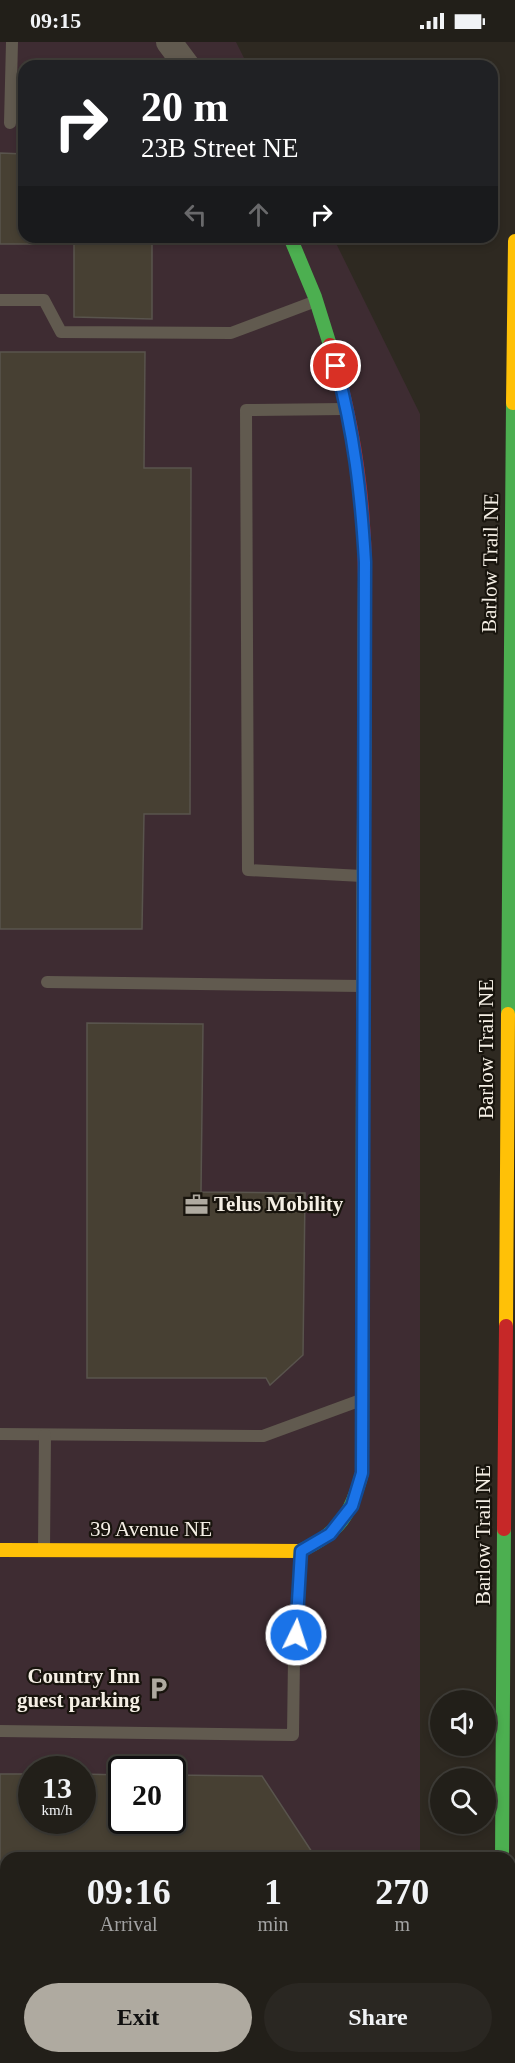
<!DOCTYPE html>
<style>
:root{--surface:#221f19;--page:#2a2722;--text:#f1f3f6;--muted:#a2a2a2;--line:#3f3d38;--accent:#afaaa0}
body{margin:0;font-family:"Times New Roman",serif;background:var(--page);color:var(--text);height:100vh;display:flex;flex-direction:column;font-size:22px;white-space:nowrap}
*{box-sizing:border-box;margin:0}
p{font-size:20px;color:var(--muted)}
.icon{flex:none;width:33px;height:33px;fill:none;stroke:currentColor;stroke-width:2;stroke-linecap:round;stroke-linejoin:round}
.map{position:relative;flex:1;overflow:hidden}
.drawer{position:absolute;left:0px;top:1810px;width:516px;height:212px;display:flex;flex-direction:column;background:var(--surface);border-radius:18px 18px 0 0;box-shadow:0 3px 9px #0003,0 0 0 2px var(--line)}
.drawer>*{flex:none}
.top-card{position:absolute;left:18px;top:18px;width:480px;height:183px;border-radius:18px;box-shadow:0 3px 9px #0003,0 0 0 2px var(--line);background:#202124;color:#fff;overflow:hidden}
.fabs{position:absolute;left:430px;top:1648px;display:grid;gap:12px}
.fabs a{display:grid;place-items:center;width:66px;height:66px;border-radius:50%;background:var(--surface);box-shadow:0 3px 9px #0003,0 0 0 2px var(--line);font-size:30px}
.speed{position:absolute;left:18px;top:1714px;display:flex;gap:12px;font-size:30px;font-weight:700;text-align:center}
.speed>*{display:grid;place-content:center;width:78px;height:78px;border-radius:50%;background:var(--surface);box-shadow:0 3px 9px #0003,0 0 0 2px var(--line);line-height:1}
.speed small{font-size:15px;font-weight:400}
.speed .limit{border:3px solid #111;border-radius:9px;background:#fff;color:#111}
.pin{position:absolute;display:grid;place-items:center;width:51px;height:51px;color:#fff;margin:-26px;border:3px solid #fff;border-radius:50%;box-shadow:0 2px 6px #0007}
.me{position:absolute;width:66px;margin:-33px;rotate:4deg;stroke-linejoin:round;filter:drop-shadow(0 0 4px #0008)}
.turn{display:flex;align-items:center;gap:21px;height:126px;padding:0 24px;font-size:27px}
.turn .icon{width:78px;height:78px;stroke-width:2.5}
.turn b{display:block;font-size:42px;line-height:51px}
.lanes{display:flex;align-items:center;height:57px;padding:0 24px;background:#0003;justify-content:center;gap:30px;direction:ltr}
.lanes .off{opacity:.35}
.eta{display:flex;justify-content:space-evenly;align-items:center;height:102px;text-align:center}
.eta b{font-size:36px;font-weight:700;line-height:42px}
.cta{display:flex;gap:12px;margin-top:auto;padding:12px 24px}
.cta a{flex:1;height:69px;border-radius:36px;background:var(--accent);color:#111;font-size:24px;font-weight:700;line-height:69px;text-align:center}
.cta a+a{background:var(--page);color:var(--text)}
.status{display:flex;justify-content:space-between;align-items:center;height:42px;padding:0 30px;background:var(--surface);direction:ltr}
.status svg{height:16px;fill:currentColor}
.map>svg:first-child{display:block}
.industrial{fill:#3e2c32;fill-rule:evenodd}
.building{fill:#474033;stroke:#59544d;stroke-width:1.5}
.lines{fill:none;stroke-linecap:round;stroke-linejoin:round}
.lane{stroke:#615a4f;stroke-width:12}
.street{stroke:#615a4f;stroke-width:26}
.fast{stroke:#4caf50;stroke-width:14}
.slow{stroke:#ffc107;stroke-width:14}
.jam{stroke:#c62828;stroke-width:14}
.route-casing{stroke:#114b97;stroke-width:15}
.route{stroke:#1a73e8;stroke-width:10}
.labels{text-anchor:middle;stroke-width:4.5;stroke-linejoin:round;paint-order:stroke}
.street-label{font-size:21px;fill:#f5efe5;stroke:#18140d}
.poi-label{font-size:21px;font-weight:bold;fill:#f5efe5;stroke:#18140d;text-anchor:start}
</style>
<div class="status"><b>09:15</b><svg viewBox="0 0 49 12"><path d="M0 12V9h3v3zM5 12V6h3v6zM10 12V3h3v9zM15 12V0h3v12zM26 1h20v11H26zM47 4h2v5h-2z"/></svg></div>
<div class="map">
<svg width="515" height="2021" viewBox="0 0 515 2021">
<rect width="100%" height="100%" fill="#2e2921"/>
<!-- industrial -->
<path class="industrial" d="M 0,0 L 236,0 L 248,24 L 24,24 L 24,195 L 333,195 L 420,372 L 420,1816 L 6,1816 L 6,2016 L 420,2016 L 420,2021 L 0,2021 ZM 32,1728 L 82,1728 L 82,1779 L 32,1779 ZM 122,1728 L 172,1728 L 172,1779 L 122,1779 Z"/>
<!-- building -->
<g class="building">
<path d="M 0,111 L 24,112 L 24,195 L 152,195 L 152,277 L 74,275 L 74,202 L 0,202 Z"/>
<path d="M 0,310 L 145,310 L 144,426 L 191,426 L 190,772 L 144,772 L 142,887 L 0,887 Z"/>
<path d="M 87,981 L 203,982 L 201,1150 L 305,1151 L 303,1313 L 270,1343 L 266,1336 L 87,1336 Z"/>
<path d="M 0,1732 L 32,1732 L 32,1779 L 82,1779 L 82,1732 L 122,1733 L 122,1779 L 172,1779 L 172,1733 L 262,1734 L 312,1810 L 312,1816 L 6,1816 L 6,1884 L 0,1884 Z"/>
<rect x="194" y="2016" width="101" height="5"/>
</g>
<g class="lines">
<!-- lane -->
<g class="lane">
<path d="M 10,81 L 12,0"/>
<path d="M 0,258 L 44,258 L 61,290 L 231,291 L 316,259"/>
<path d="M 344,367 L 246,368 L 248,828 L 362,834"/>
<path d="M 47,940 L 362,944"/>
<path d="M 0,1392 L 263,1394 L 361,1358"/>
<path d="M 44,1508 L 45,1393"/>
<path d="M 0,1689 L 293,1693 L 294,1615 L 301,1510"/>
</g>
<!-- street -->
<path class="street" d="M 169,0 L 187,24"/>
<!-- fast -->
<g class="fast">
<path d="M 290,195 L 315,255 L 330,303"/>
<path d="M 508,972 L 513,361"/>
<path d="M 300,1509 C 340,1491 351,1472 362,1431 L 363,1012"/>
<path d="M 502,1816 L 504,1487"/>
<path d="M 510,1827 L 515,1899"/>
<path d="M 500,2016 L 500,2021"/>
</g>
<!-- slow -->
<g class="slow">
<path d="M 513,361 L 515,199"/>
<path d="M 363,1012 L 365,536"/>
<path d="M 506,1284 L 508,972"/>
<path d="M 0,1508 L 300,1509"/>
</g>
<!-- jam -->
<g class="jam">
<path d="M 330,303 C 353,378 365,457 365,536"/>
<path d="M 504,1487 L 506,1284"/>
</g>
</g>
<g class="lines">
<defs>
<path id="route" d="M 296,1593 L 301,1509 L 330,1492 L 352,1464 L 362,1431 L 365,520 C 361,451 354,391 336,324"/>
</defs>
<!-- route casing -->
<use href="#route" class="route-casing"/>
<!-- route -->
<use href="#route" class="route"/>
</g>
<!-- icons -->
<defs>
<symbol id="office-bare" viewBox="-9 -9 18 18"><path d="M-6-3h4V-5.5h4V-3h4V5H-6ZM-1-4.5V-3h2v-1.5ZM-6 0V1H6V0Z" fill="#afaaa0" stroke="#18140d" stroke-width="2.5" paint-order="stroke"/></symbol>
<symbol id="parking-bare" viewBox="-9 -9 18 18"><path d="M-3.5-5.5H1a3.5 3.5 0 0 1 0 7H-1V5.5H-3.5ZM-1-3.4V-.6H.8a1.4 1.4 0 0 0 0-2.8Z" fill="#afaaa0" stroke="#18140d" stroke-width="2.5" paint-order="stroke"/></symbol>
</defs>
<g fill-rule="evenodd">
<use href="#office-bare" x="180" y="1146" width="33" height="33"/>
<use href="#parking-bare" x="142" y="1630" width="33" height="33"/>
</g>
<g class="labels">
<!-- street labels -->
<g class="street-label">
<text transform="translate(490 521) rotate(-89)" y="7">Barlow Trail NE</text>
<text transform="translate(486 1007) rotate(-90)" y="7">Barlow Trail NE</text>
<text x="151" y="1494">39 Avenue NE</text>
<text transform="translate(483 1493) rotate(-90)" y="7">Barlow Trail NE</text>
</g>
<!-- poi labels -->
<g class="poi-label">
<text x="214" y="1169">Telus Mobility</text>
<text x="140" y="1641" text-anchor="end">Country Inn<tspan x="140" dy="24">guest parking</tspan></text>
</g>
</g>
</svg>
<div class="fabs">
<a><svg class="icon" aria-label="sound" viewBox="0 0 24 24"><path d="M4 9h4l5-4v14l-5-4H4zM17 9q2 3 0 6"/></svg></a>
<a><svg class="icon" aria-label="search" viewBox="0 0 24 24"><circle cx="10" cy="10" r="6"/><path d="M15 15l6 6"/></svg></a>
</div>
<div class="speed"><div>13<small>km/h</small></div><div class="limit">20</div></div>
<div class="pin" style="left:336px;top:324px;background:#d93025"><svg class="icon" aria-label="arrive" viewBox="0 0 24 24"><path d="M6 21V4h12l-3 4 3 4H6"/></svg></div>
<svg class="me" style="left:296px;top:1593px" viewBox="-20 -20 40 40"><circle r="17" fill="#1a73e8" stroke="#fff" stroke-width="3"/><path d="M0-11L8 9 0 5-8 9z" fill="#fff"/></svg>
<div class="top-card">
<div class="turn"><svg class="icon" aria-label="right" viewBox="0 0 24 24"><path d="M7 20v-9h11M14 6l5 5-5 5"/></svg><div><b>20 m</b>23B Street NE</div></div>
<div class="lanes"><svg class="icon off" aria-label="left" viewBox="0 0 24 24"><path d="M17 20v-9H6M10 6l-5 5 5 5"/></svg><svg class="icon off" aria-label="ahead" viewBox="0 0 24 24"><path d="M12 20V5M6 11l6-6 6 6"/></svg><svg class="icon" aria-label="right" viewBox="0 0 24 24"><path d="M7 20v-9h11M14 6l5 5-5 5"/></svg></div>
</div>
<section class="drawer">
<div class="eta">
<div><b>09:16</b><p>Arrival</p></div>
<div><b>1</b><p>min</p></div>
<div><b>270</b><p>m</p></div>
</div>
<div class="cta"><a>Exit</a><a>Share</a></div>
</section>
</div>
